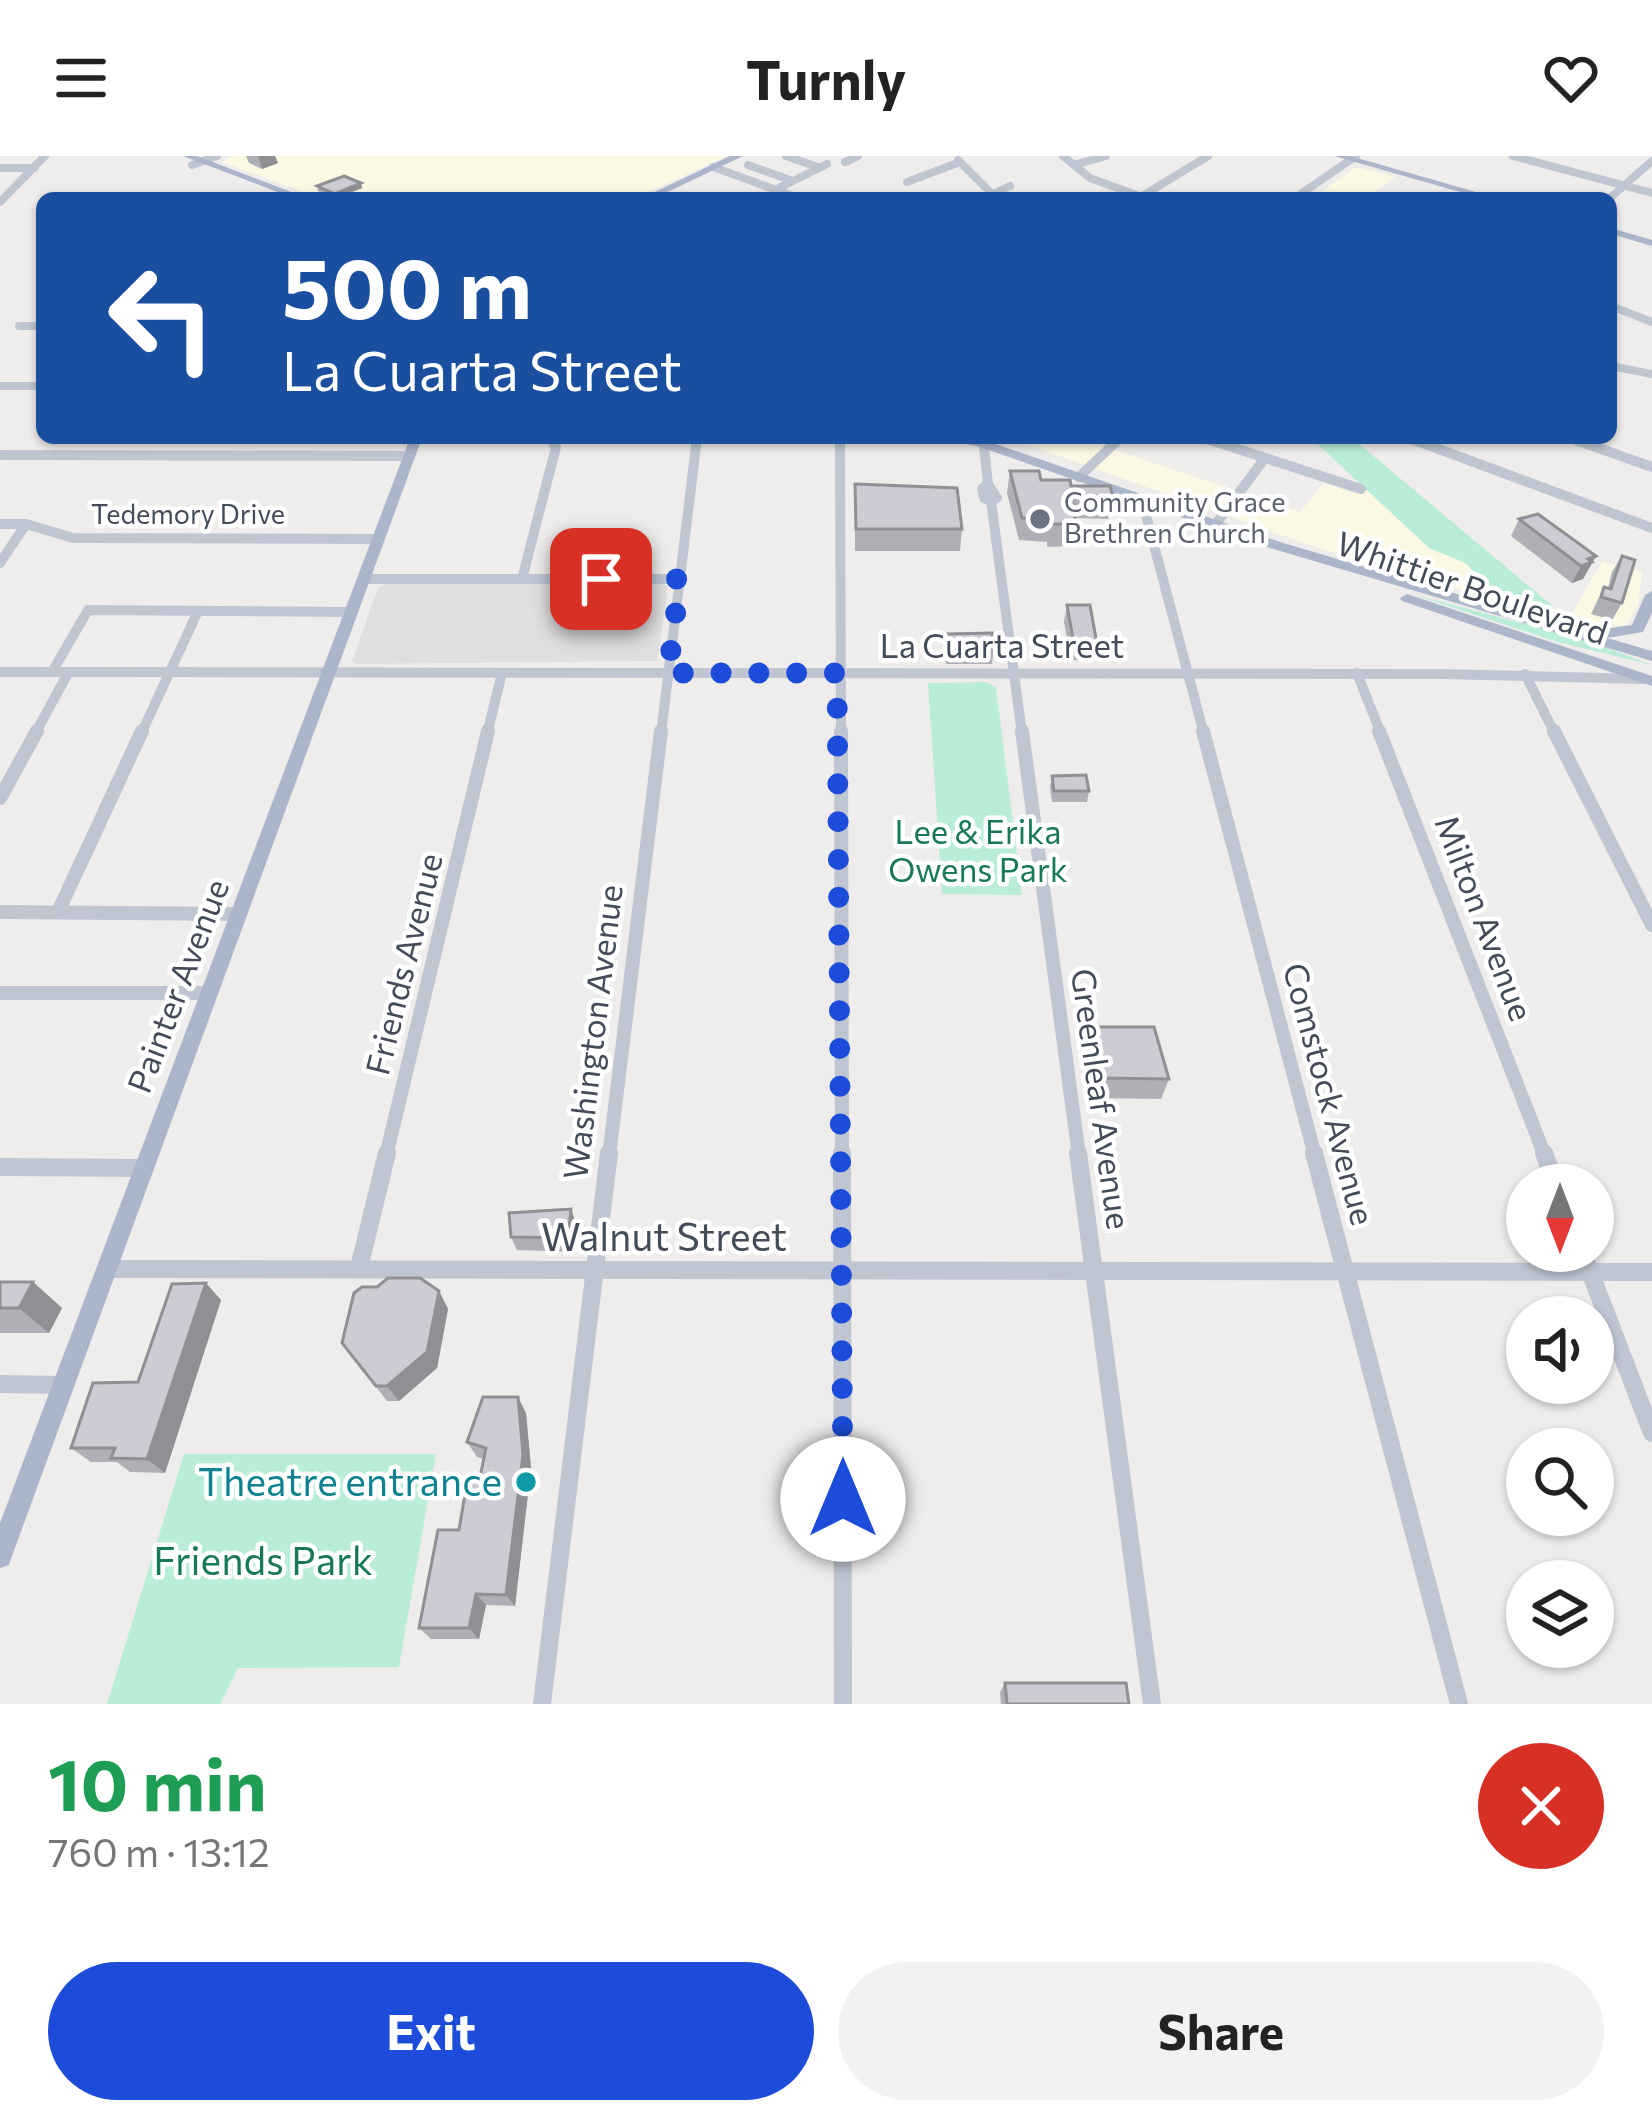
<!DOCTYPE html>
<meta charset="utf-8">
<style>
:root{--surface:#fff;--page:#f2f2f2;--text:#222;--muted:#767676;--accent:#1c4cd9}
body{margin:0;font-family:Commissioner,sans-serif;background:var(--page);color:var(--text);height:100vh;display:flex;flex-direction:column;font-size:45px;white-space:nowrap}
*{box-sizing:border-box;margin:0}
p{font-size:39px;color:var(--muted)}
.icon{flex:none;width:66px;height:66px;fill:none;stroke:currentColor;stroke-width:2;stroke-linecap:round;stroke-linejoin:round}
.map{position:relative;height:1548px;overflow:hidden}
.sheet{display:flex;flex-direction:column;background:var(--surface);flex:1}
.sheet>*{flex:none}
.guide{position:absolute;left:36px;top:36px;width:1581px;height:252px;border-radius:18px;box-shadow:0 3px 9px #0004;background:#1a4fa0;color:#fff;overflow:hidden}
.needle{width:78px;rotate:180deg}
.buttons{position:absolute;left:1506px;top:1008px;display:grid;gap:24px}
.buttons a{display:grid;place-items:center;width:108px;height:108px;border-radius:50%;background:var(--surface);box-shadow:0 3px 9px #0004;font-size:60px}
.pin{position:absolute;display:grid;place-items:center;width:102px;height:102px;color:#fff;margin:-51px;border-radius:24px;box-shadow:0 6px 18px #0006}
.me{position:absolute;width:132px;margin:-66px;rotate:0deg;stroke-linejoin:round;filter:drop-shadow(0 0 9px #0008)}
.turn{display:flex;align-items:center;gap:42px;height:252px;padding:0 48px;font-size:54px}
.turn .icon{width:156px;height:156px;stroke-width:2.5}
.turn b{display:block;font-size:84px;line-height:102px}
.round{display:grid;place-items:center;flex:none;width:126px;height:126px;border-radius:63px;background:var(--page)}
.head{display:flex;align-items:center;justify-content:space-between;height:204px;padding:0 48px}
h1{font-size:72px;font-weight:700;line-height:90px;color:#1e9e55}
.button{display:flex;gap:24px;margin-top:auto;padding:24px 48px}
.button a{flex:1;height:138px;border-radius:72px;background:var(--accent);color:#fff;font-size:48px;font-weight:700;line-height:138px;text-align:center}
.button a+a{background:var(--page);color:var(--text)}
header{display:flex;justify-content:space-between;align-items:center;height:156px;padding:0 48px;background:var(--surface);font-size:54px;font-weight:700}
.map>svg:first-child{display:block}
.commercial{fill:#fbf8e4}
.education{fill:#e0dede}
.green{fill:#baedd7}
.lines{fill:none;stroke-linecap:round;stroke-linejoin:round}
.minor-far3{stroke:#bfc6d2;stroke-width:8}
.minor-far2{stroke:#bfc6d2;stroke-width:10}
.minor-far1{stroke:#bfc6d2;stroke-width:14}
.minor{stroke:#bfc6d2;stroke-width:18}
.major{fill:#acb6cb;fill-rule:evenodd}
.wall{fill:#afb0b6}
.shaded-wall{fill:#8f9094}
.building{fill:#cccdd4;stroke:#8f9094;stroke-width:3}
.route{stroke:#1c4cd9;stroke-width:21;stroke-dasharray:0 37.8}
.worship-dot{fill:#6b7280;stroke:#fff;stroke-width:4.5}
.culture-dot{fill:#0f9aa8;stroke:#fff;stroke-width:4.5}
.labels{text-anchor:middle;stroke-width:9;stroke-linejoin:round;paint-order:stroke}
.far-worship-label{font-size:27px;fill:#5b616d;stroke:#fff;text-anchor:start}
.far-street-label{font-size:27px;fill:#454c59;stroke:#fff}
.street-label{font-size:33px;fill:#454c59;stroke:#fff}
.park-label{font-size:33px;fill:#18785a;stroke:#fff}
.near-street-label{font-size:39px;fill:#454c59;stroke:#fff}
.near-culture-label{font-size:39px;fill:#0d838f;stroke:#fff;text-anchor:end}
.near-park-label{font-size:39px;fill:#18785a;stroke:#fff}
</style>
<header><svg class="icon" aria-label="menu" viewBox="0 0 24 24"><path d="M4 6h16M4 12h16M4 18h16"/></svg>Turnly<svg class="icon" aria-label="heart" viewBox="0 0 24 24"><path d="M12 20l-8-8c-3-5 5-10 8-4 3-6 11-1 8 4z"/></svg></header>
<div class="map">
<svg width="1652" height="1548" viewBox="0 0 1652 1548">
<rect width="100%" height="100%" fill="#efedec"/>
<!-- commercial -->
<g class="commercial">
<path d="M 233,0 L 727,0 L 635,42 L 320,42 L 222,6 Z"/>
<path d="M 1354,12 L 1361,12 L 1395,21 L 1366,42 L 1323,39 L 1322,36 Z"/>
<path d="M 1008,282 L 1109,282 L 1103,290 L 1300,356 L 1324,327 L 1358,338 L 1364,332 L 1429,391 L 1465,407 L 1508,448 L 1313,390 Z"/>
<path d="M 1602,406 L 1642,416 L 1638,450 L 1627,469 L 1593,470 L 1571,459 Z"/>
</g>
<!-- education -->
<path class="education" d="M 385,428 L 663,428 L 668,430 L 657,505 L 357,508 L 352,506 L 372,448 L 379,431 Z"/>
<!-- green -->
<g class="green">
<path d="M 1311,282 L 1352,282 L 1555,452 L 1548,457 L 1528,445 L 1522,447 L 1529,454 L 1508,448 L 1465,407 L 1429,392 Z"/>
<path d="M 1415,439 L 1586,484 L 1652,509 L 1558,486 Z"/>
<path d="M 986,526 L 996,531 L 1022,739 L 942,738 L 928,527 Z"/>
<path d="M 184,1298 L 436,1298 L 399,1511 L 238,1512 L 220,1548 L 107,1548 Z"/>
</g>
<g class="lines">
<!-- minor-far3 -->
<g class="minor-far3">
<path d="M 786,0 L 820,12"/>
<path d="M 1063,0 L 1090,22 L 1142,41"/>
<path d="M 1513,0 L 1652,37"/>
<path d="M 958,4 L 992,38"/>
<path d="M 845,6 L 858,0"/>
<path d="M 192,9 L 217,0"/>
<path d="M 748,9 L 793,25"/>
<path d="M 1074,9 L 1106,0"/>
<path d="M 713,11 L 798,42"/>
<path d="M 0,12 L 34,12"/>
<path d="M 907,26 L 960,6"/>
<path d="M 775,34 L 827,8"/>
<path d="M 985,42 L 1010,30"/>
<path d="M 1139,42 L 1208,0"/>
<path d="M 1295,42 L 1356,0"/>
<path d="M 1610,42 L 1652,5"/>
<path d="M 0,46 L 45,0"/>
<path d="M 1611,150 L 1652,166"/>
<path d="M 19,170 L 42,170"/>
<path d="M 1611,210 L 1652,218"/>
<path d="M 0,230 L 42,230"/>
</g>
<!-- minor-far2 -->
<g class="minor-far2">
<path d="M 840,282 L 841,578"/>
<path d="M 983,282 L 988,328 L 982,333 L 984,342 L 991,345"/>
<path d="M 1204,282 L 1361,333"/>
<path d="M 1409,282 L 1652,372"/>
<path d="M 1570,282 L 1652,311"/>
<path d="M 0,299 L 409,300"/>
<path d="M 1079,321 L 1120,282"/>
<path d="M 988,328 L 997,342 L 991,345 L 1022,578"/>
<path d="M 1142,344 L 1204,578"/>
<path d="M 0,368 L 26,368 L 73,382 L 379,383"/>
<path d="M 1215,369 L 1265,302"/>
<path d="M 0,407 L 26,368"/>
<path d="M 364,423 L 680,423"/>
<path d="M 522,423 L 556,291 L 551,283"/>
<path d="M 0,516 L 1440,518 L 1644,523"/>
<path d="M 52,516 L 88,454 L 353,456"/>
<path d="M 1357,517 L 1381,578"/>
<path d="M 1525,518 L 1555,578"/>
<path d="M 35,578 L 68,517"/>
<path d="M 141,578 L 198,455"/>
<path d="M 487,578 L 502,517"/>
<path d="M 661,578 L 697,282"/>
</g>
<!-- minor-far1 -->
<g class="minor-far1">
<path d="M 841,575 L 842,1000"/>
<path d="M 1022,575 L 1079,1000"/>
<path d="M 1203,575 L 1315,1000"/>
<path d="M 1379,575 L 1545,1000"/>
<path d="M 1554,575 L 1652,769"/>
<path d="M 0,642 L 37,575"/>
<path d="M 0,756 L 240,758"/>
<path d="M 58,756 L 142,575"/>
<path d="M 0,837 L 210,837"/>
<path d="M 386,1000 L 488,575"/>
<path d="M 609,1000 L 661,575"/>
</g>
<!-- minor -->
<g class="minor">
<path d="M 842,997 L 843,1548"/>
<path d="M 1078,997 L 1152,1548"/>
<path d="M 1314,997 L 1459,1548"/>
<path d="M 1544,997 L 1556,1029"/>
<path d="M 0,1011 L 145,1012"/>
<path d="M 1582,1095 L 1652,1277"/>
<path d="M 359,1112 L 387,997"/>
<path d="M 107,1113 L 1652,1116"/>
<path d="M 0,1228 L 64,1229"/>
<path d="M 542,1548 L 609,997"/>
</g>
<!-- major -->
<g class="major">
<path d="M 183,0 L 197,0 L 307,42 L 293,42 Z"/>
<path d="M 730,0 L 743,0 L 655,42 L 642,42 Z"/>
<path d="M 1334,0 L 1350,0 L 1497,42 L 1481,42 Z"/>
<path d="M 1611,72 L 1652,84 L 1652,90 L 1611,78 Z"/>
<path d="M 410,282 L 422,282 L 12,1400 L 9,1409 L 0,1412 L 0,1367 Z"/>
<path d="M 942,282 L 987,285 L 1280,386 L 1596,479 L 1603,473 L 1632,469 L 1645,439 L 1652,435 L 1652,457 L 1643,476 L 1607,482 L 1652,495 L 1652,505 L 1270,392 L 980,291 Z"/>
<path d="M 1407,438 L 1652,520 L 1652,530 L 1402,445 L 1400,442 Z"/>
</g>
</g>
<!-- wall -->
<g class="wall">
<path d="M 246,0 L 275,0 L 278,7 L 262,13 L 249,7 Z"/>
<path d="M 361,27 L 362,32 L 337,42 L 318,35 L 317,30 Z"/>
<path d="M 1010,315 L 1041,324 L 1113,340 L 1108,363 L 1075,362 L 1076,368 L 1072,390 L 1047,391 L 1047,386 L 1019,384 L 1007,337 Z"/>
<path d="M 855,328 L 962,373 L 960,395 L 855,395 Z"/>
<path d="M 1519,363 L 1596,400 L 1583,423 L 1572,427 L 1511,380 Z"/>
<path d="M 1622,400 L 1622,447 L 1612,464 L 1591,458 L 1604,431 L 1608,432 L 1612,416 Z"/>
<path d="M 1067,449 L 1097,488 L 1093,505 L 1071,504 L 1064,466 Z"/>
<path d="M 946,478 L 994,491 L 992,508 L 946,508 Z"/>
<path d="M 1052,620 L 1089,635 L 1087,646 L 1052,646 L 1050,631 Z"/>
<path d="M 1095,871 L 1169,923 L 1161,943 L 1096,942 L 1089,891 Z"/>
<path d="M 576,1067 L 572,1096 L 517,1094 L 511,1081 Z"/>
<path d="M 0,1126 L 33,1126 L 62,1152 L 49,1177 L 0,1177 Z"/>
<path d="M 439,1135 L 448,1153 L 437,1212 L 399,1245 L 387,1245 L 342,1187 Z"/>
<path d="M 221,1144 L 165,1317 L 130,1316 L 117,1306 L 91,1306 L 71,1292 Z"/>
<path d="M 526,1257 L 531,1312 L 515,1450 L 486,1449 L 479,1483 L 431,1483 L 419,1472 L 479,1326 L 484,1303 L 477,1301 L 467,1286 Z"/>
<path d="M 1005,1527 L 1129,1548 L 1001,1548 L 1000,1536 Z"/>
</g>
<!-- shaded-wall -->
<g class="shaded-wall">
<path d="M 258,0 L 275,0 L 278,7 L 262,13 Z"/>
<path d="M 361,27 L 362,32 L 336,42 L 335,38 Z"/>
<path d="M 1596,400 L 1583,423 L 1572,427 L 1581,410 L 1588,403 Z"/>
<path d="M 571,1053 L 576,1067 L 572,1096 L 568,1082 Z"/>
<path d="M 33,1126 L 62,1152 L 49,1177 L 19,1152 Z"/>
<path d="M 206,1127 L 221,1144 L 165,1317 L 147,1303 Z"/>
<path d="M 439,1135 L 448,1153 L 437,1212 L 399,1245 L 387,1230 Z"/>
<path d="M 518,1241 L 526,1257 L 531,1312 L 515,1450 L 506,1439 Z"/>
<path d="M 476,1438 L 486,1449 L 479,1483 L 469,1472 Z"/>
</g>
<!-- building -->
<g class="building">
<path d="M 344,20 L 361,27 L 335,38 L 317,30 Z"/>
<path d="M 1010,315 L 1039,315 L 1041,324 L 1070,324 L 1071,330 L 1110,330 L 1113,340 L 1071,340 L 1076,368 L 1051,368 L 1050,363 L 1022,362 Z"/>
<path d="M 855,328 L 957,332 L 962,373 L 856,373 Z"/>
<path d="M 1538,358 L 1596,400 L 1588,403 L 1592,406 L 1581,410 L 1519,363 Z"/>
<path d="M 1622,400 L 1635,404 L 1622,447 L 1601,441 L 1604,431 L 1611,433 Z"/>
<path d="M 1067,449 L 1090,449 L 1097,488 L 1074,488 Z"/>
<path d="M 992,477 L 994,491 L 947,491 L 946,478 Z"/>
<path d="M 1086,619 L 1089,635 L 1054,635 L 1052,620 Z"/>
<path d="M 1095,871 L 1154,871 L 1169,923 L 1102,922 Z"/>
<path d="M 571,1053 L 568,1082 L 511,1081 L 509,1057 Z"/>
<path d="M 388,1122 L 420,1122 L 439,1135 L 427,1196 L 387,1230 L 376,1230 L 342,1187 L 354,1137 L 362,1131 L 377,1131 Z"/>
<path d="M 0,1126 L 33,1126 L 19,1152 L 0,1152 Z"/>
<path d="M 206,1127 L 147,1303 L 111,1302 L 115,1292 L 71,1292 L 93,1227 L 138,1226 L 172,1128 Z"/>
<path d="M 483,1241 L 518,1241 L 523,1298 L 506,1439 L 476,1438 L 469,1472 L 419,1472 L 438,1374 L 459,1374 L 467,1326 L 479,1326 L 486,1292 L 467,1286 Z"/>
<path d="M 1005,1527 L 1126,1527 L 1129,1548 L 1007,1548 Z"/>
</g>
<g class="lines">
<!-- route -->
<path class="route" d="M 601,423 L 680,423 L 668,517 L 837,517 L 843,1343"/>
</g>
<!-- markers -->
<circle class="worship-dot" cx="1040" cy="363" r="12"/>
<circle class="culture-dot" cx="526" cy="1326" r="12"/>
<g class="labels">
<!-- far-worship labels -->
<g class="far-worship-label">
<text x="1064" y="356">Community Grace<tspan x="1064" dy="31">Brethren Church</tspan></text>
</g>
<!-- far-street labels -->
<g class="far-street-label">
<text x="188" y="368">Tedemory Drive</text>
</g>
<!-- street labels -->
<g class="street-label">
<text transform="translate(1472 432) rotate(19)" y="12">Whittier Boulevard</text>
<text x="1002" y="502">La Cuarta Street</text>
<text transform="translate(1484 762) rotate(69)" y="12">Milton Avenue</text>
<text transform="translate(404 808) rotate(-76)" y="12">Friends Avenue</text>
<text transform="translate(178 830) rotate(-69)" y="12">Painter Avenue</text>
<text transform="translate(593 876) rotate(-83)" y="12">Washington Avenue</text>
<text transform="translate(1329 938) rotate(75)" y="12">Comstock Avenue</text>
<text transform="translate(1101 943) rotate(82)" y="12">Greenleaf Avenue</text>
</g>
<!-- park labels -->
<g class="park-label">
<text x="978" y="688">Lee &amp; Erika<tspan x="978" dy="38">Owens Park</tspan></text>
</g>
<!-- near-street labels -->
<g class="near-street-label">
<text x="664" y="1095">Walnut Street</text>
</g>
<!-- near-culture labels -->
<g class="near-culture-label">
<text x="502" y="1340">Theatre entrance</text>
</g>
<!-- near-park labels -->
<g class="near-park-label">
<text x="263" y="1419">Friends Park</text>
</g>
</g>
</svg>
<div class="buttons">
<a><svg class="needle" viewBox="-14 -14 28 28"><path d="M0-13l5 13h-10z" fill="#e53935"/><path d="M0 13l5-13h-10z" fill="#767676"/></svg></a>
<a><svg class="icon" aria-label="sound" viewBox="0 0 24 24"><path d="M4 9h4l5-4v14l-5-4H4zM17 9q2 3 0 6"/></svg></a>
<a><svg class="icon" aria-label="search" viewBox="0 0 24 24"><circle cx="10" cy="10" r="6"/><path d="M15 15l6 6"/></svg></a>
<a><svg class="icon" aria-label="layers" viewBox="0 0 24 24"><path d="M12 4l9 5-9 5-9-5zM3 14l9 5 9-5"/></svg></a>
</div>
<div class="pin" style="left:601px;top:423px;background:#d93025"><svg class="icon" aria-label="arrive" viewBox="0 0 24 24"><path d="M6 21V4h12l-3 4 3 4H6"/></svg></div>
<svg class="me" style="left:843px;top:1343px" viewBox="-20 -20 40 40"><circle r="19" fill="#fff"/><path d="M0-13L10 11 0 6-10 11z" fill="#1c4cd9"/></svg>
<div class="guide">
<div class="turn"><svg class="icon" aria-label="left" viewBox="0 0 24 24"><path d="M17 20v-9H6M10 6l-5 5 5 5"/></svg><div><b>500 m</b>La Cuarta Street</div></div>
</div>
</div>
<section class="sheet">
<div class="head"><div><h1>10 min</h1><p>760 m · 13:12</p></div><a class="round" style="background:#d93025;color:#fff"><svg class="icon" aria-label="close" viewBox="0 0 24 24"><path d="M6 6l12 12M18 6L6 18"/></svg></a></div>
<div class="button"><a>Exit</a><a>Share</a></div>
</section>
